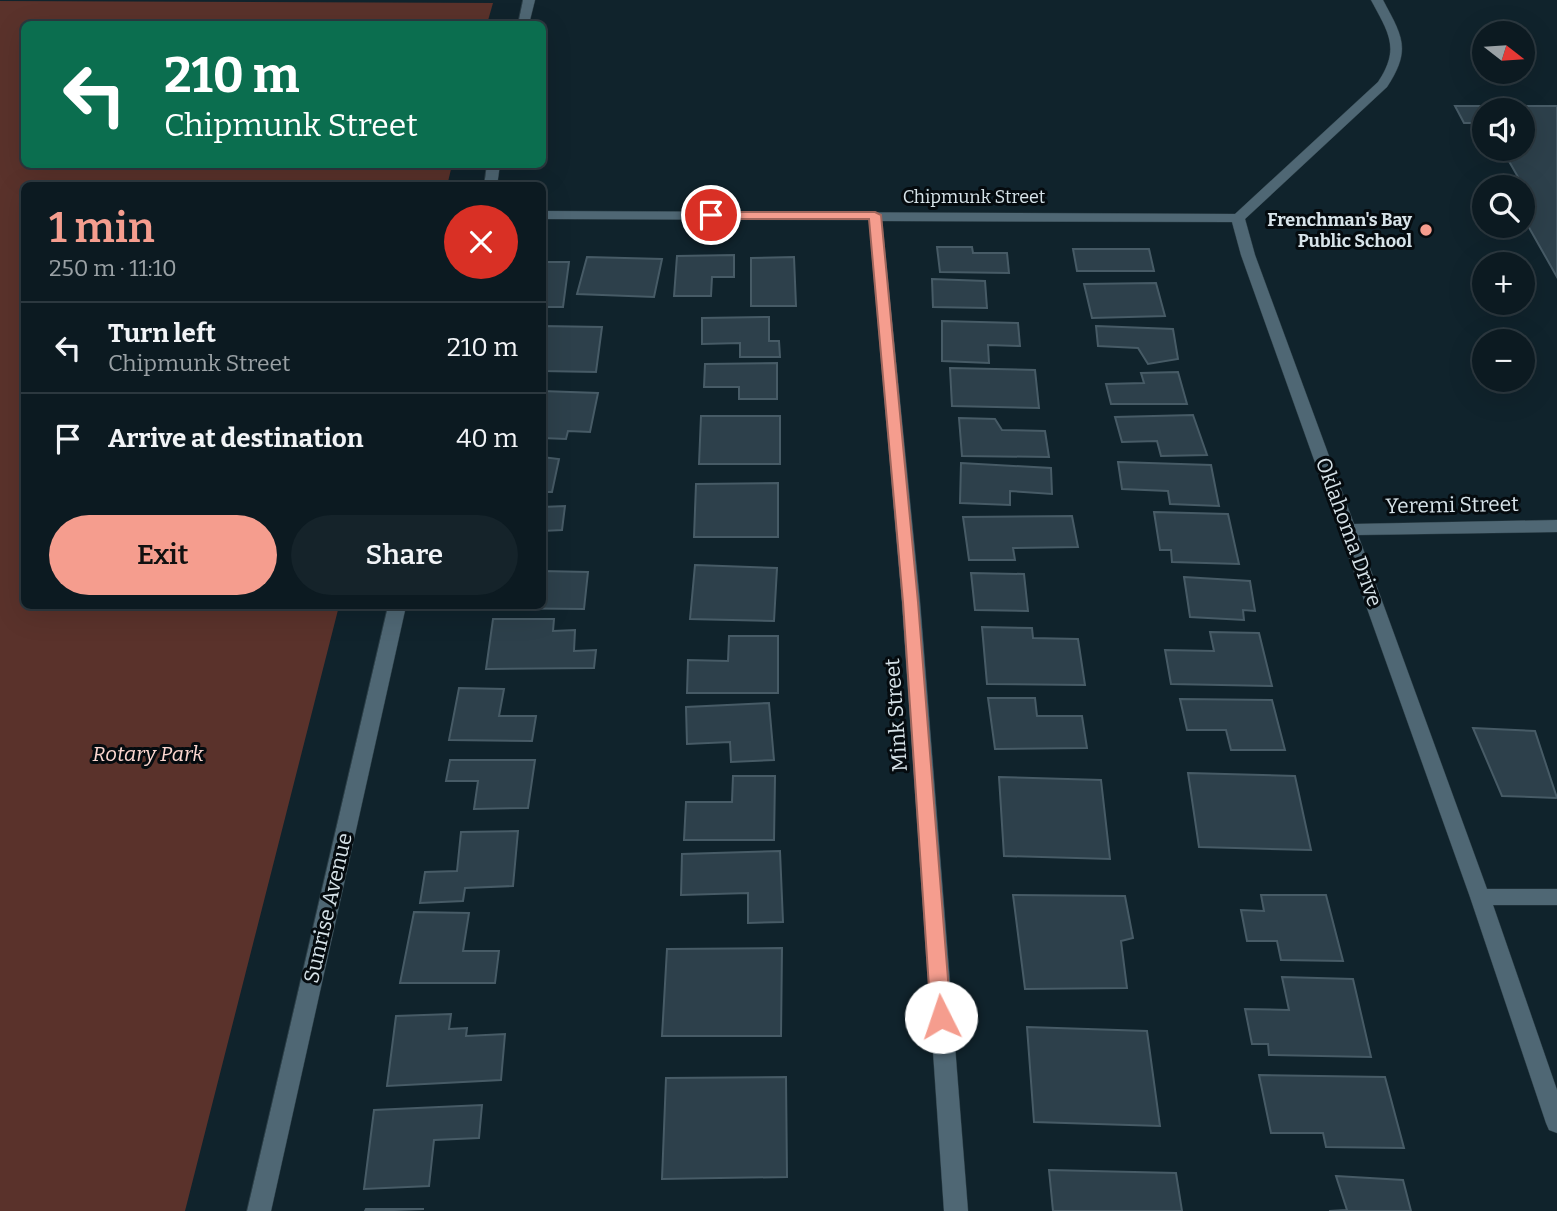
<!DOCTYPE html>
<meta charset="utf-8">
<style>
:root{--surface:#0c1a21;--page:#15232a;--text:#f1f3f6;--muted:#9aa1a5;--line:#2c383f;--accent:#f59d8e}
body{margin:0;font-family:Bitter,serif;background:var(--page);color:var(--text);height:100vh;display:flex;flex-direction:column;font-size:26px;white-space:nowrap}
*{box-sizing:border-box;margin:0}
p{font-size:23px;color:var(--muted)}
.icon{flex:none;width:38px;height:38px;fill:none;stroke:currentColor;stroke-width:2;stroke-linecap:round;stroke-linejoin:round}
.map{position:relative;flex:1;overflow:hidden}
.details{position:absolute;left:21px;top:182px;width:525px;height:427px;display:flex;flex-direction:column;background:var(--surface);border-radius:10px;box-shadow:0 7px 28px #0002,0 0 0 2px var(--line)}
.details>*{flex:none}
.guide{position:absolute;left:21px;top:21px;width:525px;height:147px;border-radius:10px;box-shadow:0 7px 28px #0002,0 0 0 2px var(--line);background:#0b6e4f;color:#fff;overflow:hidden}
.needle{width:46px;rotate:107deg}
.fabs{position:absolute;left:1472px;top:21px;display:grid;gap:14px}
.fabs a{display:grid;place-items:center;width:63px;height:63px;border-radius:50%;background:var(--surface);box-shadow:0 7px 28px #0002,0 0 0 2px var(--line);font-size:35px}
.pin{position:absolute;display:grid;place-items:center;width:60px;height:60px;color:#fff;margin:-30px;border:4px solid #fff;border-radius:50%;box-shadow:0 2px 7px #0007}
.me{position:absolute;width:77px;margin:-38px;rotate:356deg;stroke-linejoin:round;filter:drop-shadow(0 0 5px #0008)}
.turn{display:flex;align-items:center;gap:24px;height:147px;padding:0 28px;font-size:32px}
.turn .icon{width:91px;height:91px;stroke-width:2.5}
.turn b{display:block;font-size:49px;line-height:60px}
.round{display:grid;place-items:center;flex:none;width:74px;height:74px;border-radius:37px;background:var(--page)}
.summary{display:flex;align-items:center;justify-content:space-between;height:119px;padding:0 28px}
h1{font-size:42px;font-weight:600;line-height:52px;color:var(--accent)}
.button{display:flex;gap:14px;margin-top:auto;padding:14px 28px}
.button a{flex:1;height:80px;border-radius:42px;background:var(--accent);color:#111;font-size:28px;font-weight:600;line-height:80px;text-align:center}
.button a+a{background:var(--page);color:var(--text)}
ul{padding:0;list-style:none}
li{display:flex;align-items:center;gap:21px;height:91px;padding:0 28px;border-top:2px solid var(--line)}
li div{flex:1}
li b{display:block;font-size:26px}
li em{font-style:normal}
.map>svg:first-child{display:block}
.green{fill:#5a322b}
.building{fill:#2d404b;stroke:#475b66;stroke-width:2}
.lines{fill:none;stroke-linecap:round;stroke-linejoin:round}
.minor-casing{stroke:#2c3e46;stroke-width:1}
.minor{fill:#4f6774;fill-rule:evenodd}
.route{fill:#f59d8e;stroke:#9f665c;stroke-width:2}
.poi-dot{fill:#f59d8e;stroke:#050b0f;stroke-width:2.5}
.labels{text-anchor:middle;stroke-width:6;stroke-linejoin:round;paint-order:stroke}
.far-street-label{font-size:18px;fill:#d7e3e9;stroke:#050b0f}
.far-poi-label{font-size:18px;font-weight:bold;fill:#d7e3e9;stroke:#050b0f;text-anchor:end}
.street-label{font-size:21px;fill:#d7e3e9;stroke:#050b0f}
.park-label{font-size:21px;font-style:italic;fill:#fcd6cf;stroke:#050b0f}
</style>
<div class="map">
<svg width="1557" height="1211" viewBox="0 0 1557 1211">
<rect width="100%" height="100%" fill="#10232c"/>
<!-- green -->
<path class="green" d="M 0,1 L 493,3 L 487,24 L 24,24 L 24,164 L 452,165 L 447,186 L 24,186 L 24,606 L 339,606 L 185,1211 L 0,1211 Z"/>
<!-- building -->
<g class="building">
<path d="M 1455,106 L 1557,106 L 1557,277 L 1527,224 L 1522,224 L 1522,205 L 1534,205 L 1502,149 L 1522,149 L 1522,110 L 1484,110 L 1484,123 L 1464,123 Z"/>
<path d="M 937,247 L 972,247 L 973,253 L 1007,253 L 1009,273 L 940,272 Z"/>
<path d="M 1073,249 L 1149,249 L 1154,271 L 1077,271 Z"/>
<path d="M 734,255 L 734,277 L 712,277 L 711,296 L 674,296 L 677,256 Z"/>
<path d="M 587,257 L 662,259 L 654,297 L 577,294 Z"/>
<path d="M 794,257 L 796,306 L 751,306 L 751,258 Z"/>
<path d="M 542,262 L 569,262 L 563,307 L 542,307 Z"/>
<path d="M 932,279 L 985,281 L 987,308 L 933,307 Z"/>
<path d="M 1156,283 L 1165,316 L 1092,318 L 1084,284 Z"/>
<path d="M 769,317 L 769,341 L 779,341 L 780,357 L 740,357 L 740,343 L 702,344 L 702,318 Z"/>
<path d="M 942,321 L 1018,323 L 1020,346 L 988,345 L 989,363 L 942,361 Z"/>
<path d="M 542,326 L 602,327 L 596,372 L 542,371 Z"/>
<path d="M 1096,326 L 1173,329 L 1178,359 L 1148,364 L 1138,348 L 1098,346 Z"/>
<path d="M 777,363 L 777,399 L 739,399 L 739,387 L 704,387 L 705,364 Z"/>
<path d="M 950,368 L 1035,370 L 1039,408 L 952,406 Z"/>
<path d="M 1178,372 L 1187,404 L 1111,404 L 1106,384 L 1144,383 L 1141,373 Z"/>
<path d="M 542,391 L 598,393 L 590,432 L 568,431 L 566,439 L 542,438 Z"/>
<path d="M 1193,415 L 1207,455 L 1161,456 L 1157,441 L 1122,442 L 1115,417 Z"/>
<path d="M 701,416 L 780,416 L 780,464 L 699,464 Z"/>
<path d="M 959,418 L 995,419 L 1002,430 L 1045,431 L 1049,457 L 962,456 Z"/>
<path d="M 542,457 L 559,459 L 552,492 L 542,492 Z"/>
<path d="M 1118,462 L 1211,465 L 1219,506 L 1170,504 L 1168,491 L 1122,489 Z"/>
<path d="M 961,463 L 1051,468 L 1052,494 L 1010,491 L 1010,505 L 960,503 Z"/>
<path d="M 778,483 L 778,537 L 694,537 L 696,484 Z"/>
<path d="M 565,506 L 562,530 L 542,531 L 542,507 Z"/>
<path d="M 1154,512 L 1228,514 L 1239,564 L 1172,562 L 1171,550 L 1160,550 Z"/>
<path d="M 1072,516 L 1078,547 L 1013,548 L 1015,560 L 969,560 L 963,517 Z"/>
<path d="M 695,565 L 777,568 L 774,621 L 690,619 Z"/>
<path d="M 542,571 L 588,572 L 584,609 L 476,608 L 477,606 L 542,606 Z"/>
<path d="M 971,573 L 1024,574 L 1028,611 L 975,610 Z"/>
<path d="M 1184,577 L 1250,581 L 1255,611 L 1243,610 L 1244,620 L 1190,617 Z"/>
<path d="M 493,619 L 554,619 L 553,631 L 575,630 L 574,651 L 596,650 L 594,668 L 486,669 Z"/>
<path d="M 982,627 L 1032,628 L 1033,638 L 1078,639 L 1085,685 L 987,684 Z"/>
<path d="M 1210,632 L 1259,633 L 1272,686 L 1171,684 L 1165,650 L 1214,651 Z"/>
<path d="M 729,636 L 778,636 L 778,693 L 687,693 L 688,660 L 728,661 Z"/>
<path d="M 459,688 L 504,689 L 499,716 L 536,716 L 532,741 L 449,740 Z"/>
<path d="M 988,698 L 1035,698 L 1037,716 L 1082,716 L 1087,748 L 995,749 Z"/>
<path d="M 1180,699 L 1272,700 L 1285,750 L 1231,750 L 1226,730 L 1187,730 Z"/>
<path d="M 769,703 L 774,760 L 731,762 L 730,742 L 687,744 L 686,707 Z"/>
<path d="M 1473,728 L 1535,731 L 1557,798 L 1502,796 Z"/>
<path d="M 450,760 L 535,760 L 528,808 L 474,809 L 478,781 L 446,781 Z"/>
<path d="M 1188,773 L 1295,776 L 1311,850 L 1199,847 Z"/>
<path d="M 733,776 L 775,776 L 774,840 L 684,840 L 686,802 L 732,802 Z"/>
<path d="M 999,777 L 1101,780 L 1110,859 L 1004,856 Z"/>
<path d="M 518,831 L 513,886 L 465,888 L 463,901 L 420,903 L 425,872 L 457,871 L 461,832 Z"/>
<path d="M 780,851 L 783,922 L 748,923 L 748,893 L 681,895 L 682,854 Z"/>
<path d="M 1013,895 L 1125,896 L 1133,938 L 1121,941 L 1127,988 L 1025,989 Z"/>
<path d="M 1261,895 L 1326,895 L 1343,961 L 1281,960 L 1277,941 L 1247,941 L 1241,910 L 1264,911 Z"/>
<path d="M 414,912 L 469,913 L 463,951 L 499,951 L 495,983 L 400,983 Z"/>
<path d="M 782,948 L 781,1036 L 662,1036 L 667,949 Z"/>
<path d="M 1282,977 L 1353,979 L 1371,1057 L 1269,1055 L 1268,1044 L 1252,1044 L 1245,1009 L 1289,1010 Z"/>
<path d="M 451,1014 L 449,1029 L 467,1028 L 466,1036 L 505,1034 L 501,1080 L 387,1086 L 396,1016 Z"/>
<path d="M 1027,1027 L 1147,1031 L 1160,1126 L 1034,1122 Z"/>
<path d="M 1259,1075 L 1385,1077 L 1404,1148 L 1326,1147 L 1323,1133 L 1271,1133 Z"/>
<path d="M 786,1077 L 787,1177 L 662,1179 L 666,1078 Z"/>
<path d="M 482,1105 L 479,1138 L 434,1140 L 429,1186 L 364,1189 L 374,1110 Z"/>
<path d="M 1049,1170 L 1176,1173 L 1182,1211 L 1053,1211 Z"/>
<path d="M 1336,1176 L 1403,1180 L 1411,1211 L 1329,1211 L 1347,1210 Z"/>
<path d="M 366,1209 L 424,1209 L 365,1211 Z"/>
</g>
<g class="lines">
<defs>
<g id="minor">
<path d="M 523,0 L 535,0 L 529,24 L 518,24 Z"/>
<path d="M 1371,0 L 1383,0 C 1402,36 1412,49 1387,87 L 1245,219 L 1255,255 L 1354,524 L 1557,520 L 1557,532 L 1358,535 L 1487,889 L 1557,889 L 1557,905 L 1493,905 L 1557,1090 L 1557,1133 L 1549,1130 L 1546,1123 L 1470,897 L 1241,255 L 1232,222 L 882,221 L 920,602 L 968,1211 L 944,1211 L 902,602 L 869,220 L 542,219 L 542,211 L 1235,214 L 1378,82 C 1401,48 1388,32 1371,0 Z"/>
<path d="M 487,164 L 500,164 L 497,186 L 484,186 Z"/>
<path d="M 388,606 L 406,606 L 271,1211 L 247,1211 Z"/>
</g>
</defs>
<!-- minor casing -->
<use href="#minor" class="minor-casing"/>
<!-- minor -->
<use href="#minor" class="minor"/>
</g>
<!-- route -->
<path class="route" d="M 875,212 L 881,215 L 918,602 L 951,1017 L 948,1023 L 941,1026 L 934,1023 L 931,1017 L 903,602 L 869,219 L 711,219 L 705,215 L 711,212 Z"/>
<!-- markers -->
<circle class="poi-dot" cx="1426" cy="230" r="7"/>
<g class="labels">
<!-- far-street labels -->
<g class="far-street-label">
<text x="974" y="203">Chipmunk Street</text>
</g>
<!-- far-poi labels -->
<g class="far-poi-label">
<text x="1412" y="226">Frenchman's Bay<tspan x="1412" dy="21">Public School</tspan></text>
</g>
<!-- street labels -->
<g class="street-label">
<text transform="translate(1452 505) rotate(-1)" y="7">Yeremi Street</text>
<text transform="translate(1349 532) rotate(70)" y="7">Oklahoma Drive</text>
<text transform="translate(896 715) rotate(-94)" y="7">Mink Street</text>
<text transform="translate(328 908) rotate(-77)" y="7">Sunrise Avenue</text>
</g>
<!-- park labels -->
<g class="park-label">
<text x="148" y="761">Rotary Park</text>
</g>
</g>
</svg>
<div class="fabs">
<a><svg class="needle" viewBox="-14 -14 28 28"><path d="M0-13l5 13h-10z" fill="#e53935"/><path d="M0 13l5-13h-10z" fill="#9aa1a5"/></svg></a>
<a><svg class="icon" aria-label="sound" viewBox="0 0 24 24"><path d="M4 9h4l5-4v14l-5-4H4zM17 9q2 3 0 6"/></svg></a>
<a><svg class="icon" aria-label="search" viewBox="0 0 24 24"><circle cx="10" cy="10" r="6"/><path d="M15 15l6 6"/></svg></a>
<a>+</a>
<a>−</a>
</div>
<div class="pin" style="left:711px;top:215px;background:#d93025"><svg class="icon" aria-label="arrive" viewBox="0 0 24 24"><path d="M6 21V4h12l-3 4 3 4H6"/></svg></div>
<svg class="me" style="left:941px;top:1017px" viewBox="-20 -20 40 40"><circle r="19" fill="#fff"/><path d="M0-13L10 11 0 6-10 11z" fill="#f59d8e"/></svg>
<div class="guide">
<div class="turn"><svg class="icon" aria-label="left" viewBox="0 0 24 24"><path d="M17 20v-9H6M10 6l-5 5 5 5"/></svg><div><b>210 m</b>Chipmunk Street</div></div>
</div>
<section class="details">
<div class="summary"><div><h1>1 min</h1><p>250 m · 11:10</p></div><a class="round" style="background:#d93025;color:#fff"><svg class="icon" aria-label="close" viewBox="0 0 24 24"><path d="M6 6l12 12M18 6L6 18"/></svg></a></div>
<ul>
<li><svg class="icon" aria-label="left" viewBox="0 0 24 24"><path d="M17 20v-9H6M10 6l-5 5 5 5"/></svg><div><b>Turn left</b><p>Chipmunk Street</p></div><em>210 m</em></li>
<li><svg class="icon" aria-label="arrive" viewBox="0 0 24 24"><path d="M6 21V4h12l-3 4 3 4H6"/></svg><div><b>Arrive at destination</b></div><em>40 m</em></li>
</ul>
<div class="button"><a>Exit</a><a>Share</a></div>
</section>
</div>
